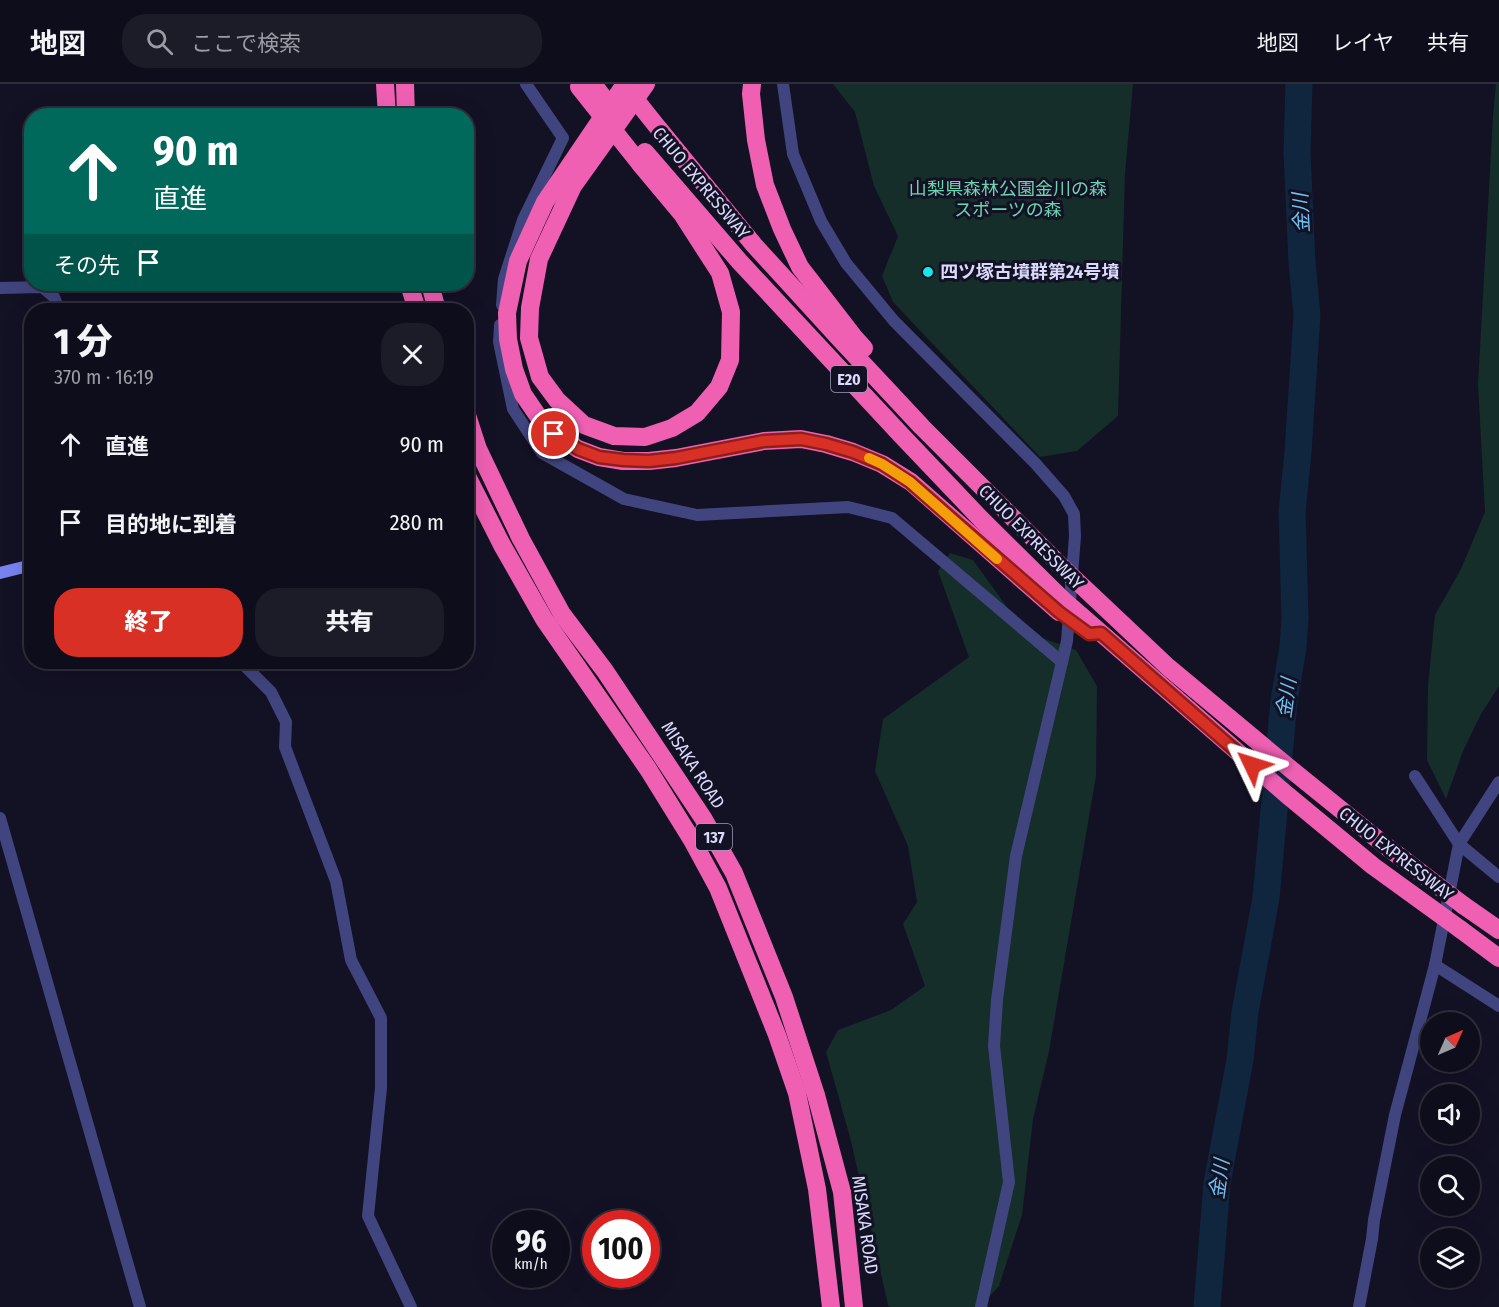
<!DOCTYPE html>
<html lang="ja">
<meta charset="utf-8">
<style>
:root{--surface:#0e0d1b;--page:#1c1b28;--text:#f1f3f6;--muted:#9b9ca3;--line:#2e2d3a;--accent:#d93025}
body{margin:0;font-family:"Fira Sans Condensed","Noto Sans JP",sans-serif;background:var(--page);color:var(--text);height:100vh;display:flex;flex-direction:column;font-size:22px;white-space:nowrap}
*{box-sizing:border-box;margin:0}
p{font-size:20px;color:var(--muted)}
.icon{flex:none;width:33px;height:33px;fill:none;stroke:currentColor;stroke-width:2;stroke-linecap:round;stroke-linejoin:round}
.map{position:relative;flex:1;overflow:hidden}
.details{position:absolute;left:24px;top:219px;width:450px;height:366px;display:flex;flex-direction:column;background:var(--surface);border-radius:24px;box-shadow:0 6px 24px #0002,0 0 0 2px var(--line)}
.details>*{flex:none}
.banner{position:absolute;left:24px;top:24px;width:450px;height:183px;border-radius:24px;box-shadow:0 6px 24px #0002,0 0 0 2px var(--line);background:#00695c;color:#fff;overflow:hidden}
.needle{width:39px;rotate:45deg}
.controls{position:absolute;left:1420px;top:928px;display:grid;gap:12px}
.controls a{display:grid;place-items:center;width:60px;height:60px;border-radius:50%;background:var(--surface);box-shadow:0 6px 24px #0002,0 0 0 2px var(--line);font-size:30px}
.speed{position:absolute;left:492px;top:1126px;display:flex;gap:12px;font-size:30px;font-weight:700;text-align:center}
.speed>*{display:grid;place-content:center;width:78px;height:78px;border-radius:50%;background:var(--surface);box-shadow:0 6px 24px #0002,0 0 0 2px var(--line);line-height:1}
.speed small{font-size:15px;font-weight:400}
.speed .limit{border:9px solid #d22;background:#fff;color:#111}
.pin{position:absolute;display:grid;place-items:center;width:51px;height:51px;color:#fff;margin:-26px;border:3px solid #fff;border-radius:50%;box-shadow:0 2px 6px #0007}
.me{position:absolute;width:66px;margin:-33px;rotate:311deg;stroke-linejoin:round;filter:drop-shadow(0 0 4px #0008)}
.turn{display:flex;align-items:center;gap:21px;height:126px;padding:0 30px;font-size:27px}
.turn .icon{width:78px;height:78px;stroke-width:2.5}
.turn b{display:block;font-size:42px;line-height:51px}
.then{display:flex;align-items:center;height:57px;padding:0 30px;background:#0003;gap:12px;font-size:22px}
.round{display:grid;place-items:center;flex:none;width:63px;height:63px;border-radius:24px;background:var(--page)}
.headline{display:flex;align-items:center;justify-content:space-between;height:102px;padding:0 30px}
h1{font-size:36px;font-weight:800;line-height:45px}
.button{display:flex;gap:12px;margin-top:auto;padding:12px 30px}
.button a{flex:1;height:69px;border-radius:24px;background:var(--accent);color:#fff;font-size:24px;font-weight:800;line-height:69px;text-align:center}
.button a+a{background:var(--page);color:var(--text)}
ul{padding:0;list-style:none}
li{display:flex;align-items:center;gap:18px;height:78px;padding:0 30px}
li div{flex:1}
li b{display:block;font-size:22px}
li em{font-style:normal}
header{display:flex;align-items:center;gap:36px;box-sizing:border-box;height:84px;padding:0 30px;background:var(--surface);border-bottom:2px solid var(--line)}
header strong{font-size:28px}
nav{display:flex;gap:33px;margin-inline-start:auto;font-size:21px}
.search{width:420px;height:54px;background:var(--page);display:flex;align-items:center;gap:15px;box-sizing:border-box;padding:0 21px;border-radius:24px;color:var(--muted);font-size:22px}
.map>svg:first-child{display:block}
.green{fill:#152e2a}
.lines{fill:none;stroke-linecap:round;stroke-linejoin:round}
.river{stroke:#10263f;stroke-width:27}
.street{stroke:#41457f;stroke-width:12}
.secondary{stroke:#7982f1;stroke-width:12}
.highway{stroke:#ef60b3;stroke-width:18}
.highway-bridge{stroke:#ef60b3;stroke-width:18}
.route-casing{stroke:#8d1f18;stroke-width:15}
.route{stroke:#d93025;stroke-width:10}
.slow{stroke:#f59e0b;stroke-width:10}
.poi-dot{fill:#18e7e7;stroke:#131124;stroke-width:2}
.labels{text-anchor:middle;stroke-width:6;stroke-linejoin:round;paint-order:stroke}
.shield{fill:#131124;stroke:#9e9dba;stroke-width:1.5}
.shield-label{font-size:16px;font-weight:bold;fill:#d9d9fb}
.street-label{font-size:18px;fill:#d9d9fb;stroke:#131124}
.park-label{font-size:18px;fill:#6cd4b0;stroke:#131124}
.poi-label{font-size:18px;font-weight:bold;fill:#d9d9fb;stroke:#131124;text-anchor:start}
.water-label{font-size:20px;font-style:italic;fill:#71c2f1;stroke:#131124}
</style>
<header>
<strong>地図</strong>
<div class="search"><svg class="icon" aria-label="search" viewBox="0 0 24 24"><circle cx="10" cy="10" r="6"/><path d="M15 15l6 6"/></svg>ここで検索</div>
<nav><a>地図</a><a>レイヤ</a><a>共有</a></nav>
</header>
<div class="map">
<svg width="1499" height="1223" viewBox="0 0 1499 1223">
<rect width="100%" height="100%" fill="#131124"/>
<!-- green -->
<g class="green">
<path d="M 833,0 L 1133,0 L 1125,90 L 1118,332 L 1077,367 L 1040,373 L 893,218 L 882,192 L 898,152 L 874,102 L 855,28 Z"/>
<path d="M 1496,0 L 1499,0 L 1499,602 L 1481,630 L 1463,667 L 1446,715 L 1427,676 L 1428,602 L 1435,531 L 1461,485 L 1485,428 L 1478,300 L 1493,32 Z"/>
<path d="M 950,469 L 973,476 L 1025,548 L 1076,566 L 1097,602 L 1096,692 L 1049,967 L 1033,1035 L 1022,1131 L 999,1202 L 980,1223 L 890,1223 L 888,1221 L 851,1057 L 826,968 L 838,946 L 891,926 L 925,902 L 903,840 L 917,818 L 908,762 L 875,687 L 883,635 L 969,573 L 938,487 Z"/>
</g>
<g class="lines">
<!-- river -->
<path class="river" d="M 1207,1223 L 1217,1099 L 1240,976 L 1245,928 L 1266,814 L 1284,617 L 1293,563 L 1295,534 L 1292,428 L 1298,368 L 1307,231 L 1302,179 L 1297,68 L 1299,0"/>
<!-- street -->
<g class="street">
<path d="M 783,0 L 793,70 L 821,137 L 846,179 L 894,237 L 1035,379 L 1064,412 L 1074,430 L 1075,452 L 1067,557 L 1016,772 L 997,916 L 994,962 L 1009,1098 L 981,1223"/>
<path d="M 0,204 L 42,203 L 54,213 L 59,226"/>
<path d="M 502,221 L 504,195 L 523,136 L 563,54 L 526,0"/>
<path d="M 500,241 L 499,258 L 513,325 L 542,369 L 624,415 L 697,431 L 848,423 L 892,434 L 1062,578"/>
<path d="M 241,578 L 271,608 L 286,638 L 285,663 L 336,797 L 351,876 L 381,934 L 381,1004 L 368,1132 L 411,1223"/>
<path d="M 1415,692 L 1459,760 L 1499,793"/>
<path d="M 0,734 L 140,1223"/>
<path d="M 1435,881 L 1499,922"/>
<path d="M 1359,1223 L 1372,1155 L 1374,1136 L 1395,1031 L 1435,881 L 1459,760 L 1499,698"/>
</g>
<!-- secondary -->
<path class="secondary" d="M 0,489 L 32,481"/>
<!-- highway -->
<g class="highway">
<path d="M 385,0 L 387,32"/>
<path d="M 405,0 L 406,32"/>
<path d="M 625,0 L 545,118 L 518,177 L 507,229 L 508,255 L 514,285 L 523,310 L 538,332 L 554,349 L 578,365 L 599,373 L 623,377 L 649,377 L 676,374 L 764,357 L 801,355 L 826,360 L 853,368 L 882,380 L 911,398 L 1059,528"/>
<path d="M 752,0 L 751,10 L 756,56 L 765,101 L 782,145 L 800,183 L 854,253 L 864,264"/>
<path d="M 659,45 L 754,161 L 838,253 L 922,343 L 1064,485"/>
<path d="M 645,68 L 739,177 L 903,353 L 981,435 L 1062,515"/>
<path d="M 641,81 L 682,130 L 720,189 L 731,228 L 730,276 L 719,303 L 697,329 L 672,344 L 645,353 L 614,352 L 584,341 L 557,316 L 540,293 L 529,254 L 530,224 L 539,175 L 573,102 L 646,0"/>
<path d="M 409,200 L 417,226"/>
<path d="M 430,200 L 437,226"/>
<path d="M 466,328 L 478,365 L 521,455 L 562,530 L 605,587 L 703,734 L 734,789 L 784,913 L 816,1011 L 842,1108 L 854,1223"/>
<path d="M 466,390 L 502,461 L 544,535 L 648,685 L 692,756 L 718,804 L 777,951 L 797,1009 L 817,1105 L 831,1223"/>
<path d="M 1463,821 L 1499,846"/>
<path d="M 1460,845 L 1499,874"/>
</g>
<!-- highway-bridge -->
<g class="highway-bridge">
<path d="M 593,0 L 617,31"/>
<path d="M 623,0 L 659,45"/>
<path d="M 579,3 L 641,81"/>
<path d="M 1064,485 L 1168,583 L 1293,687 L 1382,759 L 1463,821"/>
<path d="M 1062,515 L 1286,710 L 1373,782 L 1460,845"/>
</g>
</g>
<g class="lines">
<defs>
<path id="route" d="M 554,350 L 578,365 L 599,373 L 623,376 L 649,377 L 676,374 L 764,357 L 801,355 L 826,360 L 853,368 L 882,380 L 910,398 L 1059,528 L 1089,550 L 1101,549 L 1252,681"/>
</defs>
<!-- route casing -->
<use href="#route" class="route-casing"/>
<!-- route -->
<use href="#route" class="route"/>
<!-- slow -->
<path class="slow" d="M 869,374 L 882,380 L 910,398 L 997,475"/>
</g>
<!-- markers -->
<circle class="poi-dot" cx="928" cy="188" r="6"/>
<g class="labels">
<!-- shield labels -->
<g class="shield">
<rect x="831" y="282" width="36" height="26" rx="4.5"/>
<rect x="696" y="740" width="36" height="26" rx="4.5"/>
</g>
<g class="shield-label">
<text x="849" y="301">E20</text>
<text x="714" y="759">137</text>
</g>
<!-- street labels -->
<g class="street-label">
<text transform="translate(701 99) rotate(50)" y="6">CHUO EXPRESSWAY</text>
<text transform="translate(1031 453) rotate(45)" y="6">CHUO EXPRESSWAY</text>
<text transform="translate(693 681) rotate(57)" y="6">MISAKA ROAD</text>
<text transform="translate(1396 770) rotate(38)" y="6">CHUO EXPRESSWAY</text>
<text transform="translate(865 1141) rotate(82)" y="6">MISAKA ROAD</text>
</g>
<!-- park labels -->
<g class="park-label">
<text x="1008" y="111">山梨県森林公園金川の森<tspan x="1008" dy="21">スポーツの森</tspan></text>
</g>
<!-- poi labels -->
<g class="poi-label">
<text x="940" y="194">四ツ塚古墳群第24号墳</text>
</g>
<!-- water labels -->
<g class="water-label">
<text transform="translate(1301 129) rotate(-93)" y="7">金川</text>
<text transform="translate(1286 614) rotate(-82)" y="7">金川</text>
<text transform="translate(1219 1095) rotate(-82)" y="7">金川</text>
</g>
</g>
</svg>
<div class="controls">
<a><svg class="needle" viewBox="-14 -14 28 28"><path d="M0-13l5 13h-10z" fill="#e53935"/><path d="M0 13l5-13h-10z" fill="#9b9ca3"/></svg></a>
<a><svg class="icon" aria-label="sound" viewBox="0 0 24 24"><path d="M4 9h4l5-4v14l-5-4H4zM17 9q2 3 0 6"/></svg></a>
<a><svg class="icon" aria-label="search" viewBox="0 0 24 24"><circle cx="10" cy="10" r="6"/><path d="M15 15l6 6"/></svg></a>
<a><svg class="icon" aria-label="layers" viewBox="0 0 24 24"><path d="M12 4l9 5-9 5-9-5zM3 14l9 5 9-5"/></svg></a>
</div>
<div class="speed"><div>96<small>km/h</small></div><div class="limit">100</div></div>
<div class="pin" style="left:554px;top:350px;background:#d93025"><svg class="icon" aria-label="arrive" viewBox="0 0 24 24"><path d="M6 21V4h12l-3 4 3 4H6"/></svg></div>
<svg class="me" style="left:1252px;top:681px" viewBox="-20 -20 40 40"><path d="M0-17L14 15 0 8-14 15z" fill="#d93025" stroke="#fff" stroke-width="4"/></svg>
<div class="banner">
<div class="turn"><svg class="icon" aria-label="ahead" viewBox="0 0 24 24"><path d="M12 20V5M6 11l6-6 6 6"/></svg><div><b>90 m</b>直進</div></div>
<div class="then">その先<svg class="icon" aria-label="arrive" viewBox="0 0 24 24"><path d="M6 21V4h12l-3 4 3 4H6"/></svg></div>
</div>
<section class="details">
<div class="headline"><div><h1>1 分</h1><p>370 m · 16:19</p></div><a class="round"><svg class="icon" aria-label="close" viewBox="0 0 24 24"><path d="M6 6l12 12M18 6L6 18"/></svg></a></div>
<ul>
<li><svg class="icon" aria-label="ahead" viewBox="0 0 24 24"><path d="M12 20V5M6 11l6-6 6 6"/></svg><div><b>直進</b></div><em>90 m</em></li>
<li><svg class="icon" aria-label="arrive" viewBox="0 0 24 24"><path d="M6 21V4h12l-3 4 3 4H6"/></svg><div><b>目的地に到着</b></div><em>280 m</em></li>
</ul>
<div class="button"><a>終了</a><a>共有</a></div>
</section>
</div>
